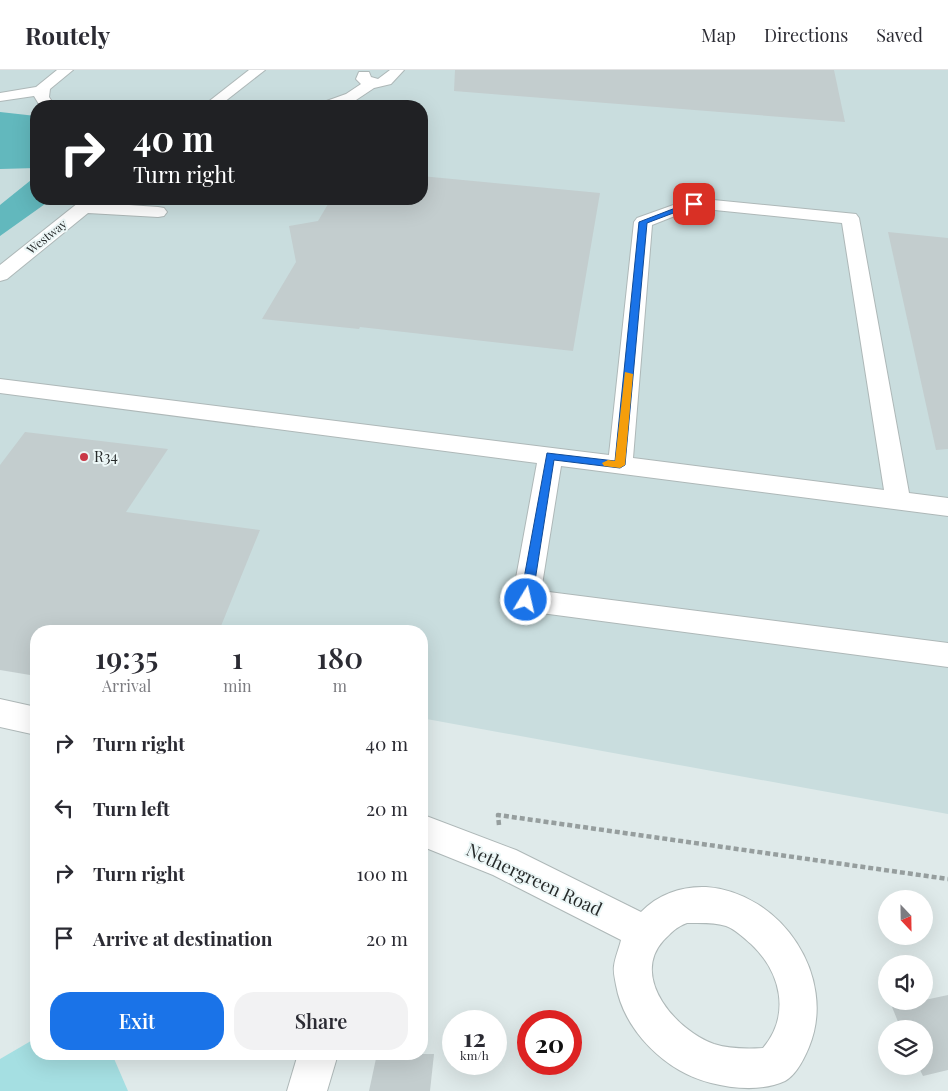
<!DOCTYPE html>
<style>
:root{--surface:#fff;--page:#f2f2f3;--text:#2b2b33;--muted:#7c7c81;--line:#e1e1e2;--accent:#1a73e8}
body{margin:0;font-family:"Playfair Display",serif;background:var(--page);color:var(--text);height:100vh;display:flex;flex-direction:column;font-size:19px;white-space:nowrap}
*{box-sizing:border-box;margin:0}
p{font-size:16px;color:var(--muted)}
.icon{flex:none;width:28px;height:28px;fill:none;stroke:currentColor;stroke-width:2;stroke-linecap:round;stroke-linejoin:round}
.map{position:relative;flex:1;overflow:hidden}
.panel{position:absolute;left:30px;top:555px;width:398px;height:435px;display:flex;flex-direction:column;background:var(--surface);border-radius:20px;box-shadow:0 5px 20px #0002}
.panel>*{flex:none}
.guide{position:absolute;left:30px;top:30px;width:398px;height:105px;border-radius:20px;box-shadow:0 5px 20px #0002;background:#202124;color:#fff;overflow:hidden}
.needle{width:32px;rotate:158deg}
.tools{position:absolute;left:878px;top:820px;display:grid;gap:10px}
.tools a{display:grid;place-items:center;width:55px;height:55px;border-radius:50%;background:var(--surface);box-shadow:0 5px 20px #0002;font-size:25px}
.speed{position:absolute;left:442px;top:940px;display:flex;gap:10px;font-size:25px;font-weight:700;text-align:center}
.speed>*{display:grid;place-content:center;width:65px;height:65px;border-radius:50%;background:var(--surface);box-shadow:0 5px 20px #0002;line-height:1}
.speed small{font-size:12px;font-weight:400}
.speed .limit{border:8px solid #d22;background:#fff;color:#111}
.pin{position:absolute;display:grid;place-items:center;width:42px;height:42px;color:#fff;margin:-21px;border-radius:10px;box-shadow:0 2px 8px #0006}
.me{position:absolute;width:55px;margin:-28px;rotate:9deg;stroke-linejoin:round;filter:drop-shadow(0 0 4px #0008)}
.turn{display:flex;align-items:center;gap:18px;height:105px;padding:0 20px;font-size:22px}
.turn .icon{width:65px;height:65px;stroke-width:2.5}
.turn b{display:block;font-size:35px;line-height:42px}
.eta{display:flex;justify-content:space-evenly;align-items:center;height:85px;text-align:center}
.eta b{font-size:30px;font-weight:600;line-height:35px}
.cta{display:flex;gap:10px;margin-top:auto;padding:10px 20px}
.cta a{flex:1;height:58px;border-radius:20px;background:var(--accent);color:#fff;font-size:20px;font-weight:600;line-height:58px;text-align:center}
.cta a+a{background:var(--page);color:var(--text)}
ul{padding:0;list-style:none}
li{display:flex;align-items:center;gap:15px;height:65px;padding:0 20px}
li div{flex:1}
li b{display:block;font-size:19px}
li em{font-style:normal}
header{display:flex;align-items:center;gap:30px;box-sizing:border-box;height:70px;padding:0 25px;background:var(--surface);border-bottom:1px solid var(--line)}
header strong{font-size:24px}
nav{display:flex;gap:28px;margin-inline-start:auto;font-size:18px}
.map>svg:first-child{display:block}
.built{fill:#c9ddde;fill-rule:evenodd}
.green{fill:#a5dfe2}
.forest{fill:#62b8bd}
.building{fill:#c3cdce}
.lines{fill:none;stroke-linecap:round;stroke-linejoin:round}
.minor-casing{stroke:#aeb8b8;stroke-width:2}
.path{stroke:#969e9e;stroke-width:4.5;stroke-dasharray:5 3;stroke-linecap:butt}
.minor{fill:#fff;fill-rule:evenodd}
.route{fill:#1a73e8;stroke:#114b97}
.slow{fill:#f59e0b}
.poi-dot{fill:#c93847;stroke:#ecf7f7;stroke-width:2}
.labels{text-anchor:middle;stroke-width:4;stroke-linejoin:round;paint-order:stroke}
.far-street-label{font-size:12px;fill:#262a2a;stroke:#ecf7f7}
.poi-label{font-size:15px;fill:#262a2a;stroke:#ecf7f7;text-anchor:start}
.near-street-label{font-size:18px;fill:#262a2a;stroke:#ecf7f7}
</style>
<header>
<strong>Routely</strong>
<nav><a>Map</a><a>Directions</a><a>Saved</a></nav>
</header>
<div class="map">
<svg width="948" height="1021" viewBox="0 0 948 1021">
<rect width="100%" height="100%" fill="#dfeaea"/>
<!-- built -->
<path class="built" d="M 0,0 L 948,0 L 948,744 L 421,648 L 421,561 L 36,561 L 36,578 L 0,571 ZM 36,36 L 421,36 L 421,129 L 36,129 Z"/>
<!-- green -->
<path class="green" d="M 36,968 L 36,984 L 112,984 L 128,1021 L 0,1021 L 0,989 Z"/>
<!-- forest -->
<g class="forest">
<path d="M 0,42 L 36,46 L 36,98 L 0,99 Z"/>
<path d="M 36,106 L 36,129 L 52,129 L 0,166 L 0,135 Z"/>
</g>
<!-- building -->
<g class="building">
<path d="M 455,0 L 834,0 L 845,52 L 454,21 Z"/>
<path d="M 421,106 L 600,123 L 573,281 L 360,257 L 359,259 L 262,249 L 296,192 L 289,156 L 318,151 L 331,129 L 421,129 Z"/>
<path d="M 888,162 L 948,168 L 948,379 L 936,380 Z"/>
<path d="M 25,362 L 168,379 L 126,442 L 260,460 L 219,561 L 36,561 L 36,606 L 0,600 L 0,395 Z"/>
<path d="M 948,925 L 948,1000 L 923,1006 L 918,996 L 924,996 L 924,959 L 901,959 L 892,937 Z"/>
<path d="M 377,984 L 434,984 L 430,1021 L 369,1021 Z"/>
</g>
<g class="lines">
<defs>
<g id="minor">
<path d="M 57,0 L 73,0 L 50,19 L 49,27 L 55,36 L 40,36 L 34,26 L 0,31 L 0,23 L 36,17 Z"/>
<path d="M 249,0 L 265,0 L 219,36 L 203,36 Z"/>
<path d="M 390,0 L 404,0 L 391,14 L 374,18 L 356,30 L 339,36 L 318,36 L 321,33 L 346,24 L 361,14 L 356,9 L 359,2 L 369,2 L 371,7 L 378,9 Z"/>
<path d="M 693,128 L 856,144 L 859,148 L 909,423 L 948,428 L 948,446 L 561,396 L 541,521 L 948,573 L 948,597 L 526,541 L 516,538 L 512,530 L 537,393 L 0,323 L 0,309 L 609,385 L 634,152 L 637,148 ZM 695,138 L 842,153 L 884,420 L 633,388 L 652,155 Z"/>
<path d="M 83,129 L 103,129 L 100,133 L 158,137 L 164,138 L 167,142 L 164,146 L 158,147 L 88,143 L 7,209 L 0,211 L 0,195 Z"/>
<path d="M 0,629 L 36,637 L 36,665 L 0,657 Z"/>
<path d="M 421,744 L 516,780 L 641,842 C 658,824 682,816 706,817 C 781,822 838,907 809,977 C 804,989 796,1005 785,1011 C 763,1021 735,1019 711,1013 C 666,1002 624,961 616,915 C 615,909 613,902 614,896 C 615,887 619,879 621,870 L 493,805 L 421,776 ZM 687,853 C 699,853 714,852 726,856 C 735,859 744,868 751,874 C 781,902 791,945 763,978 C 745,979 730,979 714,974 C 677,961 630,908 663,871 C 671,863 676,857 687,853 Z"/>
<path d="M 298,984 L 338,984 L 327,1021 L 287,1021 Z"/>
</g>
</defs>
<!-- minor casing -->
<use href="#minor" class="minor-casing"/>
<!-- path -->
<path class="path" d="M 499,755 L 498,745 L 948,809"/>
<!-- minor -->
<use href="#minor" class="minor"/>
</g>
<!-- route -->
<path class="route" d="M 691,132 L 697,134 L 647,153 L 625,395 L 620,398 L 554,390 L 532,530 L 526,534 L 522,533 L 520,530 L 547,383 L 615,391 L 639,152 Z"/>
<!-- slow -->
<path class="slow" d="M 625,302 L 633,304 L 625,395 L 620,398 L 604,396 L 602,393 L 608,390 L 615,391 Z"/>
<!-- markers -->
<circle class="poi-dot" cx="84" cy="387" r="5"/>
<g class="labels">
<!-- far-street labels -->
<g class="far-street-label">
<text transform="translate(47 167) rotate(-39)" y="4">Westway</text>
</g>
<!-- poi labels -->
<g class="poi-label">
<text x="94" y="392">R34</text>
</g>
<!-- near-street labels -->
<g class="near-street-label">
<text transform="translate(534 810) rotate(25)" y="6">Nethergreen Road</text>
</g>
</g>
</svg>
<div class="tools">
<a><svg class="needle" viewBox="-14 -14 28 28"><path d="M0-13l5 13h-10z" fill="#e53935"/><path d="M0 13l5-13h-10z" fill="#7c7c81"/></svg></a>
<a><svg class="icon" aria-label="sound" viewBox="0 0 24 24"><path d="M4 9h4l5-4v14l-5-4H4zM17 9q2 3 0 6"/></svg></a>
<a><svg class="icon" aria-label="layers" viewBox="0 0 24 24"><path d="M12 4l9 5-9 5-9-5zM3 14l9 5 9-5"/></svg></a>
</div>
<div class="speed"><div>12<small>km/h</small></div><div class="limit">20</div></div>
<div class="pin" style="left:694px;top:134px;background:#d93025"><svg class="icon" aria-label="arrive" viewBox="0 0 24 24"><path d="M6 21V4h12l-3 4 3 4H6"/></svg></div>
<svg class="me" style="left:526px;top:530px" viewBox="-20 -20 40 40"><circle r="17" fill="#1a73e8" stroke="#fff" stroke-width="3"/><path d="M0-11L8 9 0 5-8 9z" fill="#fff"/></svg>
<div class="guide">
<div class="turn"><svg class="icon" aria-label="right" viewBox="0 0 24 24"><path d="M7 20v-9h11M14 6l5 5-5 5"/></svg><div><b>40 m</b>Turn right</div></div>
</div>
<section class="panel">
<div class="eta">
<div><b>19:35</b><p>Arrival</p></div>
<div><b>1</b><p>min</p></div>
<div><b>180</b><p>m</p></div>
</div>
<ul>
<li><svg class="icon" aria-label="right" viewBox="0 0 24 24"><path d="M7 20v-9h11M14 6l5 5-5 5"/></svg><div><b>Turn right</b></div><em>40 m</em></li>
<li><svg class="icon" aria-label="left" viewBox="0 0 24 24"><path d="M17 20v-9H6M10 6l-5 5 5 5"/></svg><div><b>Turn left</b></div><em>20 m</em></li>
<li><svg class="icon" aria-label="right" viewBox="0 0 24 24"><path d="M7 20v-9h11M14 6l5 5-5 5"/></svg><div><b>Turn right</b></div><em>100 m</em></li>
<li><svg class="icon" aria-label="arrive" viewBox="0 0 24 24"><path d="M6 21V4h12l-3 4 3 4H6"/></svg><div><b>Arrive at destination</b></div><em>20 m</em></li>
</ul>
<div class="cta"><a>Exit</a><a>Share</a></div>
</section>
</div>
